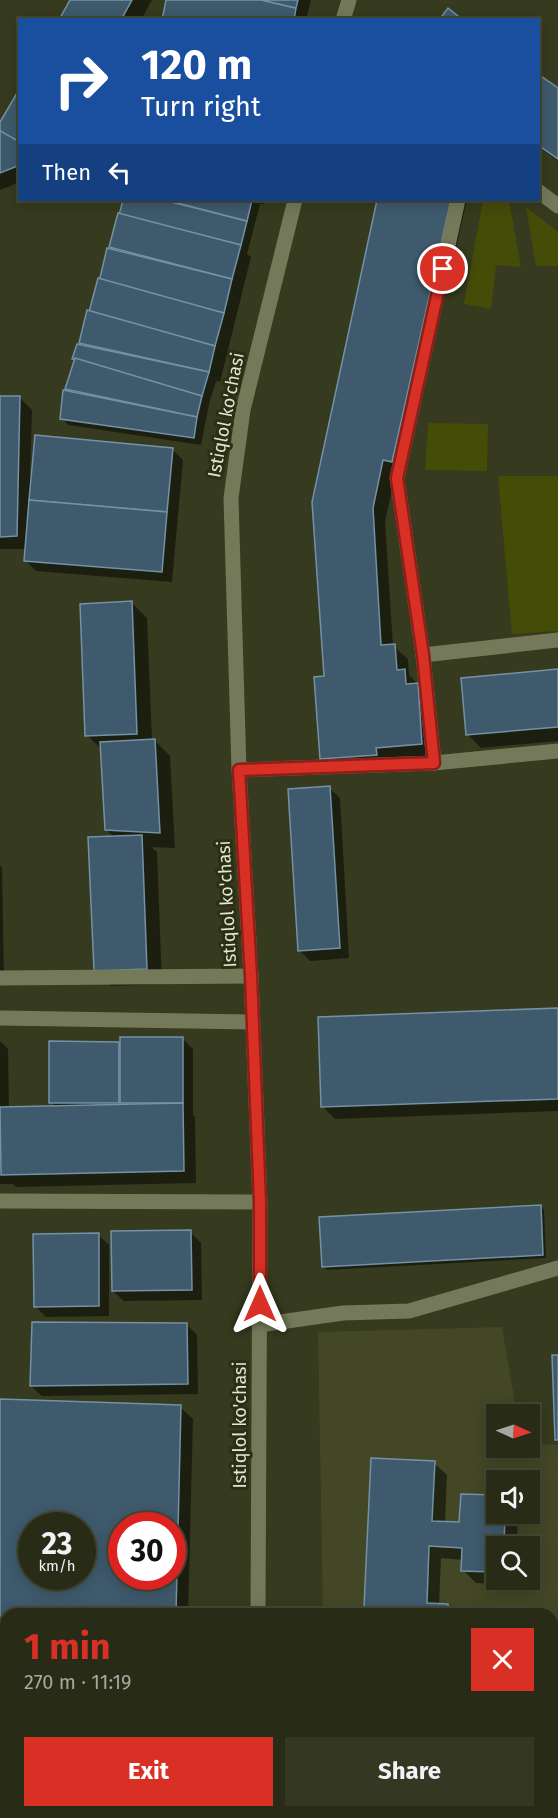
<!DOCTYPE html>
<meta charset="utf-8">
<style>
:root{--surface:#282c16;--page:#343823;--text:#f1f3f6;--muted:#a5a7a1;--line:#444835;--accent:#d93025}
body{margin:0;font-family:"Fira Sans",sans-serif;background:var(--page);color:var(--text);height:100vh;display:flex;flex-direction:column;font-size:22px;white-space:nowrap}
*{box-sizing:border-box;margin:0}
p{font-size:20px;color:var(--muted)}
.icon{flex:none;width:33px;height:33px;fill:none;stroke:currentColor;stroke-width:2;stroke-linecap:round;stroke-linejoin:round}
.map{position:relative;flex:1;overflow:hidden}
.details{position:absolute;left:0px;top:1608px;width:558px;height:210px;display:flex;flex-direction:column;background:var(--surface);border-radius:18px 18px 0 0;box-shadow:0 3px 15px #0003,0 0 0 2px var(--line)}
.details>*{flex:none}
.guide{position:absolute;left:18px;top:18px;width:522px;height:183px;border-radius:0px;box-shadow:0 3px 15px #0003,0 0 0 2px var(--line);background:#1a4fa0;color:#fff;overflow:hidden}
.needle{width:39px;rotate:93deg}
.buttons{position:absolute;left:486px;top:1404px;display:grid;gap:12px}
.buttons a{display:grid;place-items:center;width:54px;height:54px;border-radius:0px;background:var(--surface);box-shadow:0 3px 15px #0003,0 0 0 2px var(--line);font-size:30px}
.speed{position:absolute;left:18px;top:1512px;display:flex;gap:12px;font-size:30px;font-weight:700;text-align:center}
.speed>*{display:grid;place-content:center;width:78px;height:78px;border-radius:50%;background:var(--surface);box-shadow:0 3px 15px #0003,0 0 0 2px var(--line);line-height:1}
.speed small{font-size:15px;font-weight:400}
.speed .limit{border:9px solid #d22;background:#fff;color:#111}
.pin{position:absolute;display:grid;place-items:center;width:51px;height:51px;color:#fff;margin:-26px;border:3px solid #fff;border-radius:50%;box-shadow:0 2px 6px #0007}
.me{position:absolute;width:66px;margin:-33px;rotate:0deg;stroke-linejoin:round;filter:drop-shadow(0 0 4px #0008)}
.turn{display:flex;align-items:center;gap:21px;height:126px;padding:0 24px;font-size:27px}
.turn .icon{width:78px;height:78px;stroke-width:2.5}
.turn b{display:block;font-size:42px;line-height:51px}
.then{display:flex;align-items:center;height:57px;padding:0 24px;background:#0003;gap:12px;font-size:22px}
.round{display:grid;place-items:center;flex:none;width:63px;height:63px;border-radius:0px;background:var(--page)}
.summary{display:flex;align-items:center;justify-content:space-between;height:102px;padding:0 24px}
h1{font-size:36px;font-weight:700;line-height:45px;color:var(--accent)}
.cta{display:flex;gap:12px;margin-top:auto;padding:12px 24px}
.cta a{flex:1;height:69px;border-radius:0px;background:var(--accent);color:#fff;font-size:24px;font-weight:700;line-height:69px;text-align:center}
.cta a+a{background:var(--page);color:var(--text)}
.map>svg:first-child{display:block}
.built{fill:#434725;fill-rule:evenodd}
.green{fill:#454c08}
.shadow{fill:#0007;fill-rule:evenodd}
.building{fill:#3e5a6c;stroke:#7492a5;stroke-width:1.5;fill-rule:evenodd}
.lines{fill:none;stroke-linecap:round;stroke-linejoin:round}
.minor{stroke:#747959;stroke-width:15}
.route-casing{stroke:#8d1f18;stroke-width:15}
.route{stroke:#d93025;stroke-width:10}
.labels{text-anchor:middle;stroke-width:6;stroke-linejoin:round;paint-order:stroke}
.street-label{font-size:18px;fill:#e3e7d6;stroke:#2c2f14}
</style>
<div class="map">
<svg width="558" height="1818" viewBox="0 0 558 1818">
<rect width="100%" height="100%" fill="#363a1e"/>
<!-- built -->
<path class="built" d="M 502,1327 L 517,1414 L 496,1414 L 496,1448 L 530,1448 L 530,1443 L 558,1445 L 558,1618 L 552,1620 L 552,1614 L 323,1614 L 318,1332 ZM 496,1480 L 530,1480 L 530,1514 L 496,1514 ZM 496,1546 L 530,1546 L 530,1580 L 496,1580 Z"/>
<!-- green -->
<g class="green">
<path d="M 483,200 L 509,200 L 521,267 L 496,265 L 491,309 L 464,304 Z"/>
<path d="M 526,207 L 558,232 L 558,266 L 536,266 Z"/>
<path d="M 428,423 L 488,424 L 487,471 L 425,470 Z"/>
<path d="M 498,476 L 558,476 L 558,631 L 512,634 Z"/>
</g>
<!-- shadow -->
<g class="shadow">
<path d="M 72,0 L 152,0 L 141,20 L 61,20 Z"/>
<path d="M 168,0 L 311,0 L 306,20 L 163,20 Z"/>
<path d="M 538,75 L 558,90 L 558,161 L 538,147 Z"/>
<path d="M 20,91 L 20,182 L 0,190 L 0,125 Z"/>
<path d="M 124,200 L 265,200 L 264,204 L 260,204 L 247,254 L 251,257 L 220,382 L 216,381 L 209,404 L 201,445 L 69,425 L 61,418 L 72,394 L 67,388 L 85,347 L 80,343 L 101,281 L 117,252 L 111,246 Z"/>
<path d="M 379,200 L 467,200 L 404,474 L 396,472 L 385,521 L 393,646 L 408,659 L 409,675 L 430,697 L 434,757 L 334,771 L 321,758 L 326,678 L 314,502 Z"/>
<path d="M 19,397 L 32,410 L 30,474 L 172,449 L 183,460 L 172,582 L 36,571 L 25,560 L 26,549 L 0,549 L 0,398 Z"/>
<path d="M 132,603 L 147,618 L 152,740 L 154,740 L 170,756 L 175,848 L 151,847 L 157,852 L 162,984 L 111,986 L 96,971 L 114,838 L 107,830 L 102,750 L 87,735 Z"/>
<path d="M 558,671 L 558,741 L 481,748 L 468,735 Z"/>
<path d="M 329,788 L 340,798 L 349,958 L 310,961 L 299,950 Z"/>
<path d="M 0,865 L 2,868 L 4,981 L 0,981 Z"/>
<path d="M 558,1010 L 558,1111 L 335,1119 L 322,1106 Z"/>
<path d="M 182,1038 L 193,1049 L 193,1115 L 195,1117 L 196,1183 L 16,1187 L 13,1184 L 0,1184 L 0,1041 L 8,1049 L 9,1108 L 56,1107 L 51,1102 L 51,1043 L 121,1043 Z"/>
<path d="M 540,1206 L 544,1210 L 546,1258 L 327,1270 L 323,1267 Z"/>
<path d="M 190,1232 L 201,1243 L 202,1300 L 124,1301 L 113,1291 Z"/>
<path d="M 98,1235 L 109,1245 L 109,1316 L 46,1317 L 35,1306 Z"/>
<path d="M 187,1325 L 197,1335 L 198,1394 L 42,1396 L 31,1386 Z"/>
<path d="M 0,1400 L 180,1407 L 193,1419 L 188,1614 L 6,1614 L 6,1629 L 0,1629 ZM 32,1526 L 82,1526 L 82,1576 L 32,1576 ZM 122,1526 L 172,1526 L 172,1576 L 122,1576 Z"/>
<path d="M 434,1463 L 447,1475 L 445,1523 L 460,1524 L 462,1495 L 496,1497 L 496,1514 L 518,1514 L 517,1546 L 496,1546 L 496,1580 L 515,1580 L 515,1585 L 476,1583 L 463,1570 L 463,1560 L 441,1558 L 439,1605 L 447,1605 L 456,1614 L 373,1614 L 365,1606 Z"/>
<path d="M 0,1694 L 4,1698 L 5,1735 L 0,1735 Z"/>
<path d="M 552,1737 L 558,1764 L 558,1818 L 409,1818 L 408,1812 L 552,1812 Z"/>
<path d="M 0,1770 L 6,1776 L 5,1818 L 0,1818 Z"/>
<rect x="40" y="1812" width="182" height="6"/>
</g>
<!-- building -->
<g class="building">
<path d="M 70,0 L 132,0 L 121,20 L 59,20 Z"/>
<path d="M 166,0 L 263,0 L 296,8 L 294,20 L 162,20 Z"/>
<path d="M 261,0 L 298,0 L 296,8 Z"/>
<path d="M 448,8 L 463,20 L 439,20 Z"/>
<path d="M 538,74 L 558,88 L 558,159 L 538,145 Z"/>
<path d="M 20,88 L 20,144 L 0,132 L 0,122 Z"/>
<path d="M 0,131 L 20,142 L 20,165 L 0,173 Z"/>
<path d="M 123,200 L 163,200 L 247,221 L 241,245 L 119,215 Z"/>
<path d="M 166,200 L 252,200 L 247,221 Z"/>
<path d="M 377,200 L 451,200 L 392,462 L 383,460 L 373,508 L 381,645 L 395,644 L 397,670 L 405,669 L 406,684 L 418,683 L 422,744 L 376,748 L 377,755 L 320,759 L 314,677 L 324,676 L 312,502 Z"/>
<path d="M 118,213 L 241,245 L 232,279 L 109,247 Z"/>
<path d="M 107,248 L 232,279 L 224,313 L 99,282 Z"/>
<path d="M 98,278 L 224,313 L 215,346 L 89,312 Z"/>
<path d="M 87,310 L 215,346 L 209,372 L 79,343 Z"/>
<path d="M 77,344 L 209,372 L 202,396 L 72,359 Z"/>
<path d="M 75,358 L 202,396 L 197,417 L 65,389 Z"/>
<path d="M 63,390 L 197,417 L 194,438 L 60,419 Z"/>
<path d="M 0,396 L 20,396 L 17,536 L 0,537 Z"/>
<path d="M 35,435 L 173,448 L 167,512 L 29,500 Z"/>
<path d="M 29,500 L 167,512 L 162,572 L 24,561 Z"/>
<path d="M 132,601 L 137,734 L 85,736 L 80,604 Z"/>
<path d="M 558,669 L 558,727 L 466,735 L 461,678 Z"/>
<path d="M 155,739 L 160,833 L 105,830 L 100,742 Z"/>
<path d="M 330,786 L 340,948 L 298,951 L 288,789 Z"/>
<path d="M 142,835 L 147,969 L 94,971 L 88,837 Z"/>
<path d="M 558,1008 L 558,1099 L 321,1107 L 318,1017 Z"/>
<rect x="120" y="1037" width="63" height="66"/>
<path d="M 49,1041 L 119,1042 L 119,1103 L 49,1103 Z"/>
<path d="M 183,1103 L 184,1171 L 1,1175 L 0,1107 Z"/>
<path d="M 541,1205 L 543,1255 L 322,1267 L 319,1217 Z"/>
<path d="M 191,1230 L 192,1290 L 112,1291 L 111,1231 Z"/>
<path d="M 99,1233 L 99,1306 L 34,1307 L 33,1234 Z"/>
<path d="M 32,1322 L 187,1323 L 188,1384 L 30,1386 Z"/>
<path d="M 552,1355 L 558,1355 L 558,1440 L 555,1440 Z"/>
<path d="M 0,1399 L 181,1405 L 176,1614 L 6,1614 L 6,1617 L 0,1617 ZM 32,1526 L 82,1526 L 82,1576 L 32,1576 ZM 122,1526 L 172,1526 L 172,1576 L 122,1576 Z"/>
<path d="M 371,1458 L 435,1461 L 432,1521 L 459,1522 L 461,1494 L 496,1495 L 496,1514 L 505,1514 L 504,1546 L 496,1546 L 496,1572 L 461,1571 L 462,1548 L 429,1546 L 427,1603 L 448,1604 L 448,1614 L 373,1614 L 373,1607 L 364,1607 Z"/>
<path d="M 552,1779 L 558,1807 L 558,1818 L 492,1818 L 491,1812 L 552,1812 Z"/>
<rect x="38" y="1812" width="171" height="6"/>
<path d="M 406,1812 L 483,1812 L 484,1818 L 407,1818 Z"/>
</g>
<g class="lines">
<!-- minor -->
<g class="minor">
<path d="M 343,20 L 349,0"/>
<path d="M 538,191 L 558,206"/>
<path d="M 423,655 L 558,640"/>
<path d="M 434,763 L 423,655 L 397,478 L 458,200"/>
<path d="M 239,770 L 434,763 L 558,751"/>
<path d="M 0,978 L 251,976"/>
<path d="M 0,1018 L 252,1022"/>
<path d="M 0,1201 L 260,1202"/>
<path d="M 259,1325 L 343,1313 L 409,1311 L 558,1268"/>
<path d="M 258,1614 L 260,1202 L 251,976 L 239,770 L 231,498 L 243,410 L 295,200"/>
<path d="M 258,1818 L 258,1812"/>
</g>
</g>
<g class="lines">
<defs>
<path id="route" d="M 260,1304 L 260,1202 L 251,976 L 239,770 L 434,763 L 423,655 L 397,478 L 443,269"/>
</defs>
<!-- route casing -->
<use href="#route" class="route-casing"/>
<!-- route -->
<use href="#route" class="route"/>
</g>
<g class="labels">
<!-- street labels -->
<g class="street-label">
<text transform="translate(226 415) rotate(-79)" y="6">Istiqlol ko'chasi</text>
<text transform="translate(227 904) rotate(-93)" y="6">Istiqlol ko'chasi</text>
<text transform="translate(240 1425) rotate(-90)" y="6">Istiqlol ko'chasi</text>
</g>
</g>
</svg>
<div class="buttons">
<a><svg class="needle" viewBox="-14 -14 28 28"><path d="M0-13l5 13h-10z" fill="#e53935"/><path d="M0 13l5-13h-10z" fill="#a5a7a1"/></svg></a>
<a><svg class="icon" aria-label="sound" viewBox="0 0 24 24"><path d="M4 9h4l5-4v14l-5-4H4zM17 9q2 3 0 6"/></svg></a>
<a><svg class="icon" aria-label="search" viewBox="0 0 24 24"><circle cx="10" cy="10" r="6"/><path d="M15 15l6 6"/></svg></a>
</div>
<div class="speed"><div>23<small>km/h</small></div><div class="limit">30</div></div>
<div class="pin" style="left:443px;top:269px;background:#d93025"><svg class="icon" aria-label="arrive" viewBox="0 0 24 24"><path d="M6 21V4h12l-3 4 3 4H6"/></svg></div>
<svg class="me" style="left:260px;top:1304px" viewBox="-20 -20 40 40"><path d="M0-17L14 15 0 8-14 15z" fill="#d93025" stroke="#fff" stroke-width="4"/></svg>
<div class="guide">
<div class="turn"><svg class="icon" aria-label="right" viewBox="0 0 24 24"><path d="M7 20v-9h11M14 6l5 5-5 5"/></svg><div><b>120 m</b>Turn right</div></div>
<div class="then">Then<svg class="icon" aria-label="left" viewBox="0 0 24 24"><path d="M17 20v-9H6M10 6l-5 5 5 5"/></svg></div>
</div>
<section class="details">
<div class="summary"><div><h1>1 min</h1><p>270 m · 11:19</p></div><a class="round" style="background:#d93025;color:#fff"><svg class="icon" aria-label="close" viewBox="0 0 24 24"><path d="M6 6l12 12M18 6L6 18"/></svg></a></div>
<div class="cta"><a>Exit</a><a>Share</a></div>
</section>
</div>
